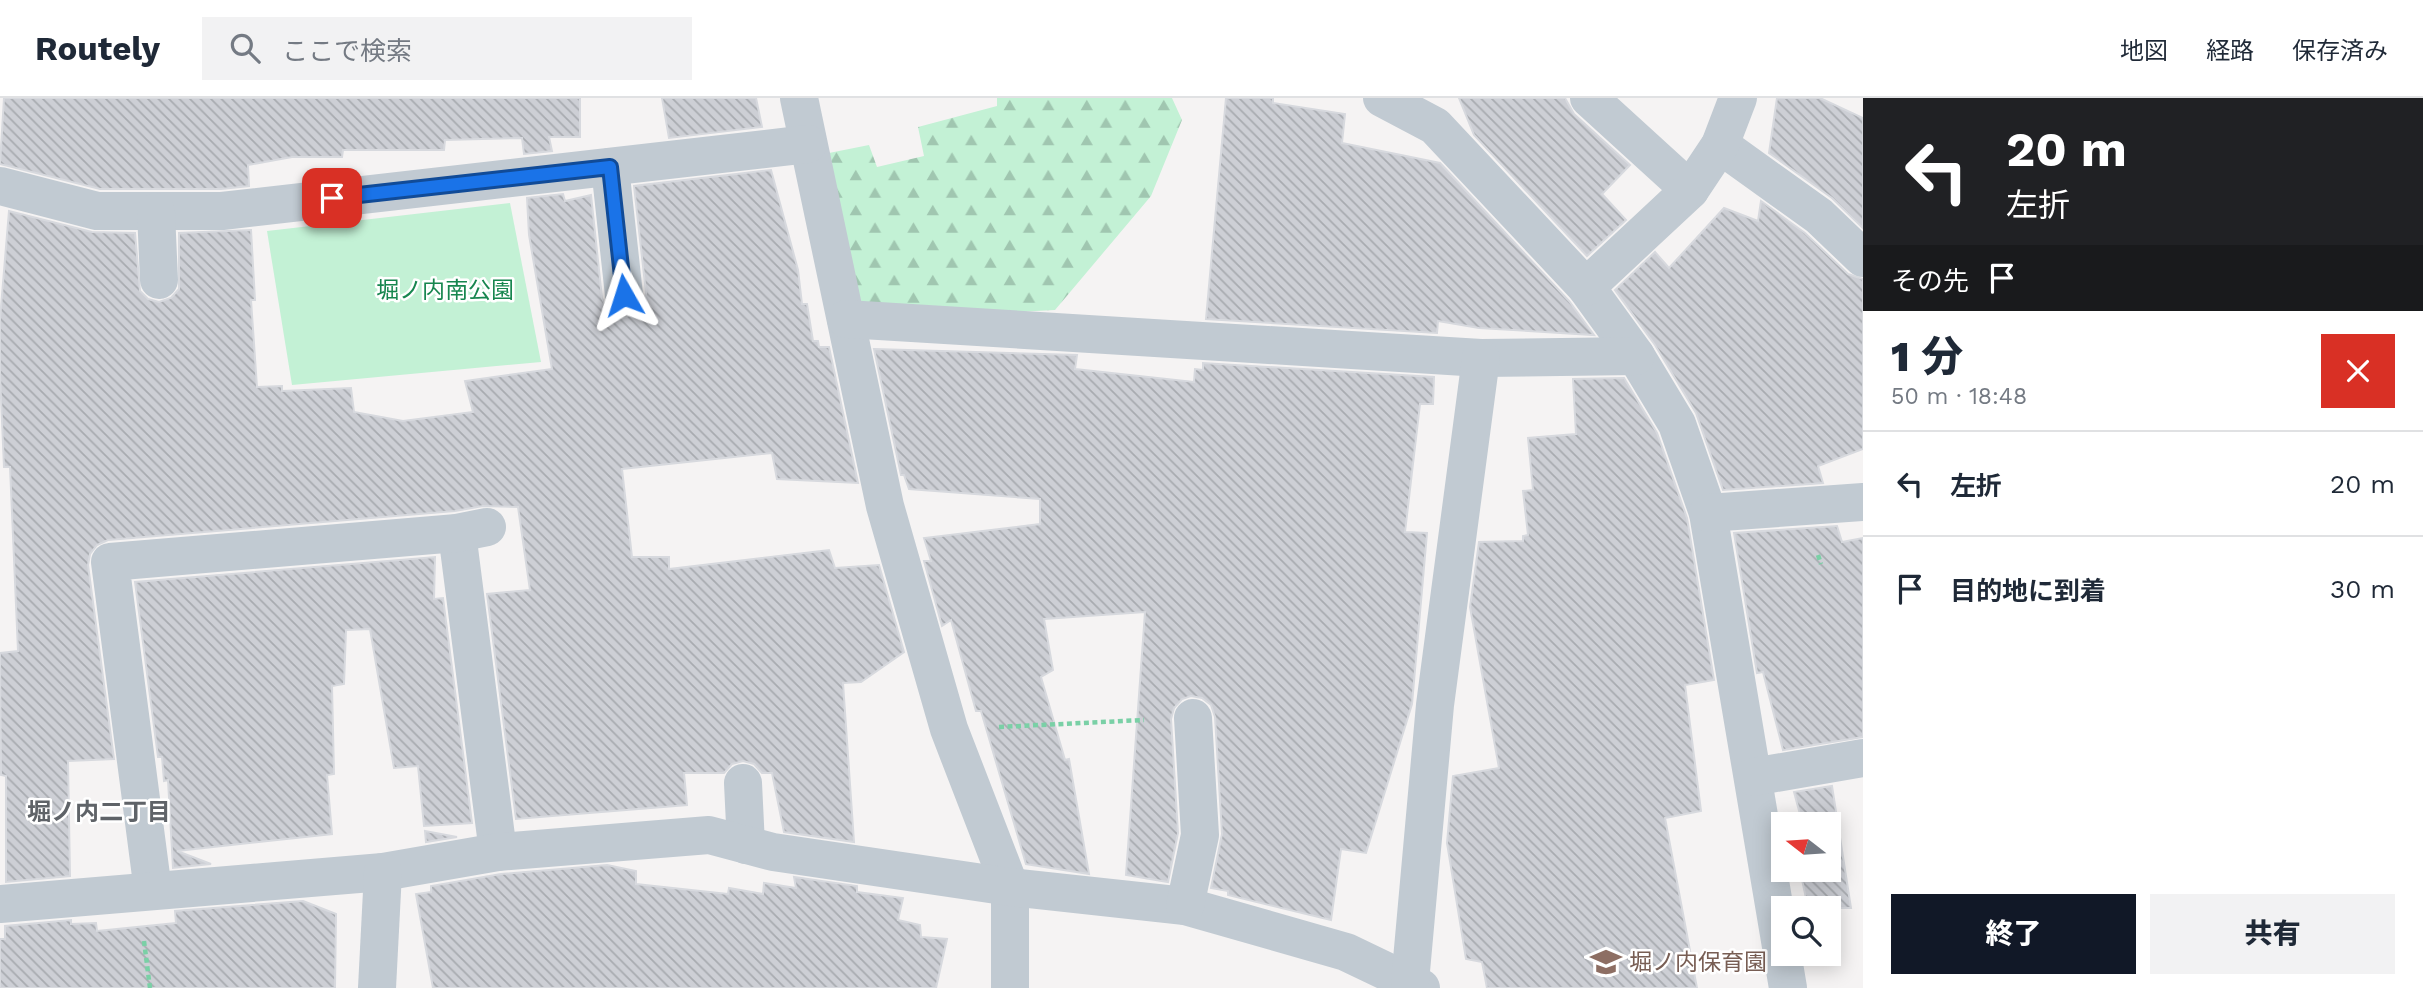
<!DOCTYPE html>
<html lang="ja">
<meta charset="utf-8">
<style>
:root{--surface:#fff;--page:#f2f2f3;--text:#1f2937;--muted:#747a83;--line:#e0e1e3;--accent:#111827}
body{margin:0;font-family:"Work Sans","Noto Sans JP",sans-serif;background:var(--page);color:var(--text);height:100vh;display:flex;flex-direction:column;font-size:26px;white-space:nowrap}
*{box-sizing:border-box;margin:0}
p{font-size:23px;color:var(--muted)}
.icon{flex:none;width:38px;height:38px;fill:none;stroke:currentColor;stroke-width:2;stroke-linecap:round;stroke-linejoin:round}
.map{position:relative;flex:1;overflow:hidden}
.details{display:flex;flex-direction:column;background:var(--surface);width:560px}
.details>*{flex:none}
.hud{background:#202124;color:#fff;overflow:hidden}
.needle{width:46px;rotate:287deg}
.fabs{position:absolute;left:1771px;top:714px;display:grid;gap:14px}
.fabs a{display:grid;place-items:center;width:70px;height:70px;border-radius:0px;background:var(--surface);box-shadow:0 4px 18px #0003;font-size:35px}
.pin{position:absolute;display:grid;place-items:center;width:60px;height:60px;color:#fff;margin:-30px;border-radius:14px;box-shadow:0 4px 10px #0006}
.me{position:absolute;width:77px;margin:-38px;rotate:354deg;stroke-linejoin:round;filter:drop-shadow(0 0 5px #0008)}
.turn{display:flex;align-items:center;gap:24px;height:147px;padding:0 28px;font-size:32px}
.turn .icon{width:91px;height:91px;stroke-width:2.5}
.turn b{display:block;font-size:49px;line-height:60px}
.then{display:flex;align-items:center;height:66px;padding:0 28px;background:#0003;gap:14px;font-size:26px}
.round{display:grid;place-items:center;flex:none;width:74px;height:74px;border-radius:0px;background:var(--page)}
.head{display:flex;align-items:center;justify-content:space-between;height:119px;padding:0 28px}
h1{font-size:42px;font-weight:800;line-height:52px}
.primary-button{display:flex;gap:14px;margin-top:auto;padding:14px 28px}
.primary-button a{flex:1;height:80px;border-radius:0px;background:var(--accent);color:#fff;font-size:28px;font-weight:800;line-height:80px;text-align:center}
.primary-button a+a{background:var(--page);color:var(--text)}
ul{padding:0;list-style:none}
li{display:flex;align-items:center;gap:21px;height:105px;padding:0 28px;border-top:2px solid var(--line)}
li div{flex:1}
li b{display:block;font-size:26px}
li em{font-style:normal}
header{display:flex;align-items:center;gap:42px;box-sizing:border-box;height:98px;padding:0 35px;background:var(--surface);border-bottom:2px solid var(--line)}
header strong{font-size:33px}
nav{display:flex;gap:38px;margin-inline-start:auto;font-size:24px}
.search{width:490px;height:63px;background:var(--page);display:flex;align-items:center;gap:18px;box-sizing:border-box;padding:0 24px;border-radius:0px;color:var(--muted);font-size:26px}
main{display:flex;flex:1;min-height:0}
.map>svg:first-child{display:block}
.green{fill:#c3f1d5}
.forest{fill:url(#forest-firs)}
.building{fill:url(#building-back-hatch);stroke:#d7d9de;stroke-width:2}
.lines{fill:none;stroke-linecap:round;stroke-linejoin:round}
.path{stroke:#7ad0a6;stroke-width:4.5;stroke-dasharray:5 3.5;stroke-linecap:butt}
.minor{stroke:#c1cad2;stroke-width:38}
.route-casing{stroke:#114b97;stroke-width:18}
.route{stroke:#1a73e8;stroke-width:12}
.labels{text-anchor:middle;stroke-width:5;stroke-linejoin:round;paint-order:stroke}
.park-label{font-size:23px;fill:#17864f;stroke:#fff}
.education-label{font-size:23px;fill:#785e54;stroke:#fff;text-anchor:start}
.neighbourhood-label{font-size:24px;font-weight:bold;fill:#5f6368;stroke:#fff}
</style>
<header>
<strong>Routely</strong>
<div class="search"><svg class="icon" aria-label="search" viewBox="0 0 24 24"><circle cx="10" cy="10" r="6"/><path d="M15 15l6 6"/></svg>ここで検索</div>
<nav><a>地図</a><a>経路</a><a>保存済み</a></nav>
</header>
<main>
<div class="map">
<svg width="1863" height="890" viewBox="0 0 1863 890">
<defs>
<pattern id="forest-firs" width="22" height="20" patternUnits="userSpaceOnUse" patternTransform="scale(1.75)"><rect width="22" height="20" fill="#c3f1d5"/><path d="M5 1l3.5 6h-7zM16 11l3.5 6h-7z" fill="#a0c6b0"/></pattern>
<pattern id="building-back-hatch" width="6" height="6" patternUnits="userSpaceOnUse" patternTransform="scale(1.75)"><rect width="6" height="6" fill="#cdcfd5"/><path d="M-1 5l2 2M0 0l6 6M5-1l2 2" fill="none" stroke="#a8abb0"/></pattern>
</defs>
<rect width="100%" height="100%" fill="#f5f3f3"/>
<!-- green -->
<path class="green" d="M 510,105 L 541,264 L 292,287 L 267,133 Z"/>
<!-- forest -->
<path class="forest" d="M 997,0 L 1172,0 L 1182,22 L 1151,98 L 1055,212 L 1016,214 L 861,207 L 829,55 L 869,47 L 877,69 L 924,58 L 918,29 L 997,8 Z"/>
<!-- building -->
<g class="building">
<path d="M 4,0 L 580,0 L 580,39 L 549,39 L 552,53 L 524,56 L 522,40 L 445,42 L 444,52 L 343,52 L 342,59 L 292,59 L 248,67 L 249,88 L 221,91 L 100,91 L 0,66 Z"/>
<path d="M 662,0 L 756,0 L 762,29 L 669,40 Z"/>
<path d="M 1226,0 L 1273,0 L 1273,5 L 1345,16 L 1342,45 L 1440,65 L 1569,203 L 1594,237 L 1479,230 L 1438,223 L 1437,235 L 1206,221 Z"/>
<path d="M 1459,0 L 1565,0 L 1574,16 L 1630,67 L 1602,96 L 1626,122 L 1587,158 L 1474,37 Z"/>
<path d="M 1777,0 L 1820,0 L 1863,20 L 1863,130 L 1832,100 L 1769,55 Z"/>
<path d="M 771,72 L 798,172 L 802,206 L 807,206 L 813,243 L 818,243 L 819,249 L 829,249 L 858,385 L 777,381 L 772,355 L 622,371 L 632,459 L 669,459 L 669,471 L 829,452 L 835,470 L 879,467 L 904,554 L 861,584 L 843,585 L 854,744 L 784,734 L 772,675 L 762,675 L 754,666 L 743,663 L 732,666 L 724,675 L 684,675 L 687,707 L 516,721 L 487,496 L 530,492 L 518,409 L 483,408 L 455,413 L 108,442 L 97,447 L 90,456 L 88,467 L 114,661 L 68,663 L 70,778 L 6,784 L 6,678 L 1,677 L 0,555 L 18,553 L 10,369 L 4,369 L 0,277 L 0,221 L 9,113 L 92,134 L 135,135 L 140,193 L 148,201 L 159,204 L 171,200 L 179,191 L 179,135 L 251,132 L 255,202 L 251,202 L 257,289 L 282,288 L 282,293 L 351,290 L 354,314 L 403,323 L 473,314 L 465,283 L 552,271 L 529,137 L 527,100 L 563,96 L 565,103 L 591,97 L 602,200 L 606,209 L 615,217 L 626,219 L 637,214 L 644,206 L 646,195 L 634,88 Z"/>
<path d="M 1761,103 L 1805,135 L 1848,176 L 1863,181 L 1863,351 L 1818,368 L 1823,385 L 1723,392 L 1696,315 L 1655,247 L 1615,192 L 1655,154 L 1669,170 L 1724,110 L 1758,123 Z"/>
<path d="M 874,251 L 1077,257 L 1075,271 L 1194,284 L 1195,271 L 1203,272 L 1203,265 L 1434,279 L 1433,306 L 1420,306 L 1405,434 L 1427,435 L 1412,606 L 1366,755 L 1341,751 L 1331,822 L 1228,797 L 1228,793 L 1211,790 L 1222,736 L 1215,619 L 1211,607 L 1202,600 L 1191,598 L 1182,601 L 1174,610 L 1171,621 L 1178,735 L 1168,784 L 1126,777 L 1145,514 L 1044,521 L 1053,572 L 1041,579 L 1065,662 L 1069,661 L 1089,776 L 1026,766 L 981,613 L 976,613 L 951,522 L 942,528 L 924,463 L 931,463 L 924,440 L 1040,426 L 1040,401 L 909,391 L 904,377 L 901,377 Z"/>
<path d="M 1624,280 L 1657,335 L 1687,420 L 1714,582 L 1685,587 L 1701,713 L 1665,720 L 1697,890 L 1487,890 L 1482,864 L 1466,861 L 1447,745 L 1453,678 L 1499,670 L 1470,509 L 1479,444 L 1523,443 L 1523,438 L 1528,437 L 1523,393 L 1533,392 L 1528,340 L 1576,336 L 1573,281 Z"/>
<path d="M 1837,428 L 1842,444 L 1863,440 L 1863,639 L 1783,652 L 1763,574 L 1757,575 L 1734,435 Z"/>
<path d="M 435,459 L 434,501 L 443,500 L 472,725 L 424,728 L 418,668 L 394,670 L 370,531 L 346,532 L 344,586 L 332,588 L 334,676 L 327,677 L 332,736 L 177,753 L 211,766 L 173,770 L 168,682 L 164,683 L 162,659 L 158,659 L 135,484 Z"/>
<path d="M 1832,688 L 1851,810 L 1808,810 L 1800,772 L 1829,772 L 1829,726 L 1790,726 L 1789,723 L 1801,720 L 1794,694 Z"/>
<path d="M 425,733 L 457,739 L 426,744 Z"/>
<path d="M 607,767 L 636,773 L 636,786 L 728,796 L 729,790 L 763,796 L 764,785 L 796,790 L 794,779 L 857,788 L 857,794 L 903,800 L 898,822 L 920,827 L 921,839 L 947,841 L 936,890 L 433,890 L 416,796 L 431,794 L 431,788 L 501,776 Z"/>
<path d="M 303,803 L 336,816 L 335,890 L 0,890 L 0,841 L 5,841 L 5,828 L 71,822 L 71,826 L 96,825 L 97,833 L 176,825 L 175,813 Z"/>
</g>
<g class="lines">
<!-- path -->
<g class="path">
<path d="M 1818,457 L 1821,466"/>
<path d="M 999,629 L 1144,622"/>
<path d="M 144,843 L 150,890"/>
</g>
<!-- minor -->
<g class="minor">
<path d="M 799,0 L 885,408 L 949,631 L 1010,789 L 1010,890"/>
<path d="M 1382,0 L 1435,28 L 1586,189 L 1636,258 L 1677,326 L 1708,415 L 1788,890"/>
<path d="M 1589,0 L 1690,92"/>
<path d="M 1720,47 L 1819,118 L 1863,160"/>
<path d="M 610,69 L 624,197"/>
<path d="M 0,88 L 97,113 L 222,113 L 808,46"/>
<path d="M 156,114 L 159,182"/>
<path d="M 1586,189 L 1690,92 L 1720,47 L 1738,0"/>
<path d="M 846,221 L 1481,260 L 1636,258"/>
<path d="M 1708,415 L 1863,404"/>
<path d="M 457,435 L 498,754"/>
<path d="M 1753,679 L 1863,660"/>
<path d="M 743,685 L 746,747"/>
<path d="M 153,793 L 110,464 L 457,435 L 487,429"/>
<path d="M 0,806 L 383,774 L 498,754 L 709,737 L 773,754 L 1010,789 L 1185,808 L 1346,854 L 1421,890"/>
<path d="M 1185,808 L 1200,737 L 1193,620"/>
<path d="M 1410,884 L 1435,607 L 1481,260"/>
<path d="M 377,890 L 383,774"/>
</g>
</g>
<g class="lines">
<defs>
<path id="route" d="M 332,100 L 610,69 L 624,197"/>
</defs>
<!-- route casing -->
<use href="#route" class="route-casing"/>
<!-- route -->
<use href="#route" class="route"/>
</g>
<!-- icons -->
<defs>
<symbol id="school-bare" viewBox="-9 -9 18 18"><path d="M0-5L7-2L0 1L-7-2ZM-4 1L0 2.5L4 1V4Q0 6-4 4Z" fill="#8d6e63" stroke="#fff" stroke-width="2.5" paint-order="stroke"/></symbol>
</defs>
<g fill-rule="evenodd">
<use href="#school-bare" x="1584" y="842" width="44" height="44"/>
</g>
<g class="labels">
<!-- park labels -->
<g class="park-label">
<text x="445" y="200">堀ノ内南公園</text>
</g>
<!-- education labels -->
<g class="education-label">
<text x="1629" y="872">堀ノ内保育園</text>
</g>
<!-- neighbourhood labels -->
<g class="neighbourhood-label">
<text x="99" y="722">堀ノ内二丁目</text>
</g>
</g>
</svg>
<div class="fabs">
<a><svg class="needle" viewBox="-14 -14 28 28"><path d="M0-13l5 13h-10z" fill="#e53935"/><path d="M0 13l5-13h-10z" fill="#747a83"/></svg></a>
<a><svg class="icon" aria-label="search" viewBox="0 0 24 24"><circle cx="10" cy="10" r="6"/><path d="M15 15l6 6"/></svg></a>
</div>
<div class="pin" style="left:332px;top:100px;background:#d93025"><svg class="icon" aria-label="arrive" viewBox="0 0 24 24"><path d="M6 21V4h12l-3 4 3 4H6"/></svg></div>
<svg class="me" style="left:624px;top:197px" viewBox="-20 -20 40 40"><path d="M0-17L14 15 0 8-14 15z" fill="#1a73e8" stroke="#fff" stroke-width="4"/></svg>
</div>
<section class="details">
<div class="hud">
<div class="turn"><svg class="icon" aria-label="left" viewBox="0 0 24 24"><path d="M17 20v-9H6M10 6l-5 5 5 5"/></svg><div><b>20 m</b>左折</div></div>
<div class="then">その先<svg class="icon" aria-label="arrive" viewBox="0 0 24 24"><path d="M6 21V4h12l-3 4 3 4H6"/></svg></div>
</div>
<div class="head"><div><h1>1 分</h1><p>50 m · 18:48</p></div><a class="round" style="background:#d93025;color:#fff"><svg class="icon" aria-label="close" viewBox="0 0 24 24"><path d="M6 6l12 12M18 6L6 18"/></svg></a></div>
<ul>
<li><svg class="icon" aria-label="left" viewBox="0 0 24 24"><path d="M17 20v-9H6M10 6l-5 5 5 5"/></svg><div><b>左折</b></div><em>20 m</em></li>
<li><svg class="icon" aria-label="arrive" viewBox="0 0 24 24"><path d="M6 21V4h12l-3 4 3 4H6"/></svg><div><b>目的地に到着</b></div><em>30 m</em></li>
</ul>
<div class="primary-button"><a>終了</a><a>共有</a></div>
</section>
</main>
